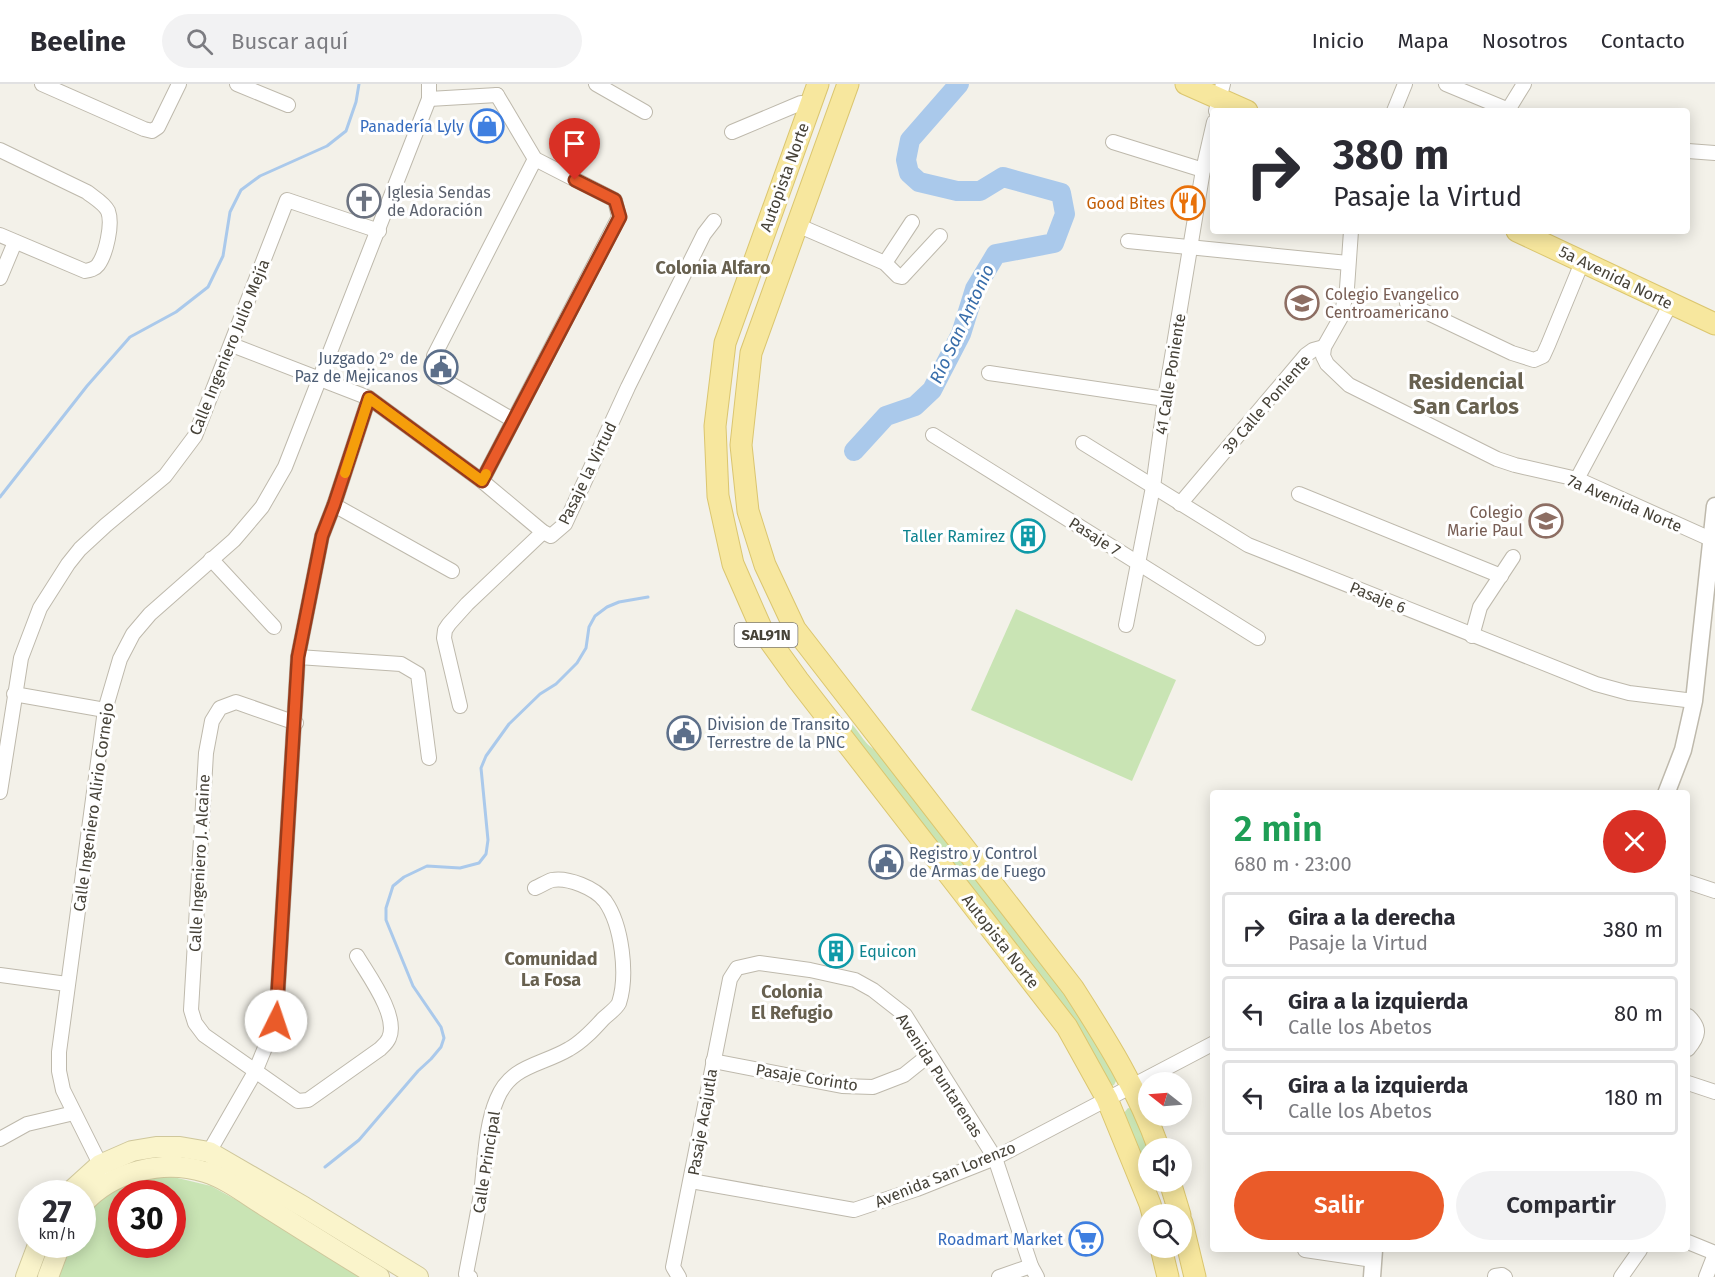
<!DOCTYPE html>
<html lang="es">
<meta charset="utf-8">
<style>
:root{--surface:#fff;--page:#f2f2f3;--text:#2b2b33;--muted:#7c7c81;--line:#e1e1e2;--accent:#ea5b29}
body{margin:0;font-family:"Fira Sans",sans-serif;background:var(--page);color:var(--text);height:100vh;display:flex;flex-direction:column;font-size:22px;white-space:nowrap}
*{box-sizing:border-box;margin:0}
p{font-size:20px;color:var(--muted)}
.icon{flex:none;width:33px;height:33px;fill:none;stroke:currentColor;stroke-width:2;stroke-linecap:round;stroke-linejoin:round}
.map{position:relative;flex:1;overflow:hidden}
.drawer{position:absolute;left:1210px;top:706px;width:480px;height:462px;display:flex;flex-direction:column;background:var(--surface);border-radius:6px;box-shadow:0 3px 15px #0003}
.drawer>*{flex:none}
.guide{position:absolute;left:1210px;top:24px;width:480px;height:126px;border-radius:6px;box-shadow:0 3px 15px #0003;background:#fff;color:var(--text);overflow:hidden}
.needle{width:39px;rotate:287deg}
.fabs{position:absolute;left:1138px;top:988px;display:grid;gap:12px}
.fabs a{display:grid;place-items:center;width:54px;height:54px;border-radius:50%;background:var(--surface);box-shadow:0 3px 15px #0003;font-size:30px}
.speed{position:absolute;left:18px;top:1096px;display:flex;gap:12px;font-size:30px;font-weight:700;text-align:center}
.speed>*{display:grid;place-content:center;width:78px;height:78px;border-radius:50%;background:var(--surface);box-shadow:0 3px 15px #0003;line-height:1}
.speed small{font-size:15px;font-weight:400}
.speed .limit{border:9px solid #d22;background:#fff;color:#111}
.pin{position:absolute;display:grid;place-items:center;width:51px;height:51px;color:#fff;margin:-62px -26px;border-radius:50% 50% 50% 0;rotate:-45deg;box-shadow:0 0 6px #0007}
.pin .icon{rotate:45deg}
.me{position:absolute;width:66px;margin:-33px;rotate:4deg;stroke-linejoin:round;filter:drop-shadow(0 0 4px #0008)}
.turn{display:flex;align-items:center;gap:21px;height:126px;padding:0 24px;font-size:27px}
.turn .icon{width:78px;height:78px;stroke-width:2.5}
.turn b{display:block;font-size:42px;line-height:51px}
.round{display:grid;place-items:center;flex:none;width:63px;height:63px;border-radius:32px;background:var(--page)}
.head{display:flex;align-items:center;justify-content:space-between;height:102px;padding:0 24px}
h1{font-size:36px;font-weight:600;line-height:45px;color:#1e9e55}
.primary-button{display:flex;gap:12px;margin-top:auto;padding:12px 24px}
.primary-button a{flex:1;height:69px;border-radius:36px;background:var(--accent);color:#fff;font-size:24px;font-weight:600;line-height:69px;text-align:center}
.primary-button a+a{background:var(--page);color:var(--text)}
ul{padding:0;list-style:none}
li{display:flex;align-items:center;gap:18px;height:75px;margin:0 12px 9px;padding:0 12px;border:3px solid var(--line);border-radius:6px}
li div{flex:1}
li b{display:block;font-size:22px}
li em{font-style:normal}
header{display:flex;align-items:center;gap:36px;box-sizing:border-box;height:84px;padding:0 30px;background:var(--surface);border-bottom:2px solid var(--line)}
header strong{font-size:28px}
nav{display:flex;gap:33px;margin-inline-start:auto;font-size:21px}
.search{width:420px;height:54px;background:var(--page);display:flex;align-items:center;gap:15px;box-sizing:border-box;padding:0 21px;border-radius:33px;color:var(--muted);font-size:22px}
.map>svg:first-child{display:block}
.green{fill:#c9e4b4;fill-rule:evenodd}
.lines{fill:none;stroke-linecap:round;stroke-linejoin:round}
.stream{stroke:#aac9eb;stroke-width:3}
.river{stroke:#aac9eb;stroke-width:20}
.minor-casing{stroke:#beb9ac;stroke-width:16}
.tertiary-casing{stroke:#beb9ac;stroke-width:19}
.secondary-casing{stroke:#cfc79b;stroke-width:22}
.primary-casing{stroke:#dbc66f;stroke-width:23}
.minor{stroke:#fff;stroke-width:14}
.tertiary{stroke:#fff;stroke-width:16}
.secondary{stroke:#faf4cb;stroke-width:20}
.primary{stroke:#f7e79e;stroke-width:21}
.route-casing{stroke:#983b1b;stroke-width:15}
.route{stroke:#ea5b29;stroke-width:10}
.slow{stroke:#f59e0b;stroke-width:10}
.labels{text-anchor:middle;stroke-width:6;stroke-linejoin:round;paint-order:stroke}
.shield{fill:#fff;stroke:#7e7b74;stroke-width:1.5}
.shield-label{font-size:15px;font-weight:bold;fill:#464238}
.shop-label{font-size:16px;fill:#366cbe;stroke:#fff;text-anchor:end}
.street-label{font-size:16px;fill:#464238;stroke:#fff}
.worship-label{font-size:16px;fill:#5b616d;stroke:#fff;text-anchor:start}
.food-label{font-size:16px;fill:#c56008;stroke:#fff;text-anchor:end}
.education-label{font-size:16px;fill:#785e54;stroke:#fff;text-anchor:start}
.service-label{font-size:16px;fill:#4e5e75;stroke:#fff;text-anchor:start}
.culture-label{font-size:16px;fill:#0d838f;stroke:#fff;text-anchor:end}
.neighbourhood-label{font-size:18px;font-weight:bold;fill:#686150;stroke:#fff}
.water-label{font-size:18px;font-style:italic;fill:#386daa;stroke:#fff}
.district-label{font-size:22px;font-weight:bold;fill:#686150;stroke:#fff}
</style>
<header>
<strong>Beeline</strong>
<div class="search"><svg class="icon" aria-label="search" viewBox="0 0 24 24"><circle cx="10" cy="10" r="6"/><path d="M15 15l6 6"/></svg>Buscar aquí</div>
<nav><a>Inicio</a><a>Mapa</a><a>Nosotros</a><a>Contacto</a></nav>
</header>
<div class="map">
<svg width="1715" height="1193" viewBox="0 0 1715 1193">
<rect width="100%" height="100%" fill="#f3f1e9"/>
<!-- green -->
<g class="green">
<path d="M 1016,525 L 1176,596 L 1132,697 L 971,626 Z"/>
<path d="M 841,634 C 857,637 862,662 878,667 L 1065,907 L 1117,995 L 1114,1001 L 1111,1002 Z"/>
<path d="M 1128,1024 L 1133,1025 L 1149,1065 L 1149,1098 L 1124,1029 Z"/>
<path d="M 165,1091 L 211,1102 L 253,1125 L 363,1193 L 55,1193 L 69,1161 L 82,1161 L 83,1135 L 87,1127 L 124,1100 ZM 122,1110 L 172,1110 L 172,1161 L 122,1161 Z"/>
</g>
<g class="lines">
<!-- stream -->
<g class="stream">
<path d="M 0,413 L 87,302 L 130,253 L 176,228 L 208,203 L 223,172 L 230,128 L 241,106 L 260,92 L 327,62 L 346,47 L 356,18 L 359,0"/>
<path d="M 325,1083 L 359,1056 L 418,987 L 431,975 L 441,963 L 444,954 L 441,943 L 413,902 L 386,836 L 386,824 L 393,802 L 404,793 L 427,782 L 460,784 L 479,779 L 486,770 L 488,756 L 481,684 L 486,672 L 509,640 L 540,610 L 556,600 L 577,579 L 586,564 L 589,543 L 595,532 L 607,523 L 619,518 L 648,513"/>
</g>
<!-- river -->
<path class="river" d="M 854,367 L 886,332 L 915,322 L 932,306 L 961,250 L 975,205 L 996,170 L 1054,159 L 1065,130 L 1061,109 L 1003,93 L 980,107 L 957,107 L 919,98 L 909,89 L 906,76 L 910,56 L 959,0"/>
<defs>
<g id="minor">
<path d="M 42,0 L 144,45 L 152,47 L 158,43 L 179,0"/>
<path d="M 237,0 L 288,21"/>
<path d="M 596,0 L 645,28"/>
<path d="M 1446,0 L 1511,27"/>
<path d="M 429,15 L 497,11"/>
<path d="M 1508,26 L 1524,0"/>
<path d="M 1216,27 L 1223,0"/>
<path d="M 1394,27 L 1405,0"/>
<path d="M 732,48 L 801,19 L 810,23"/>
<path d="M 1113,58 L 1203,86"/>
<path d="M 0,66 L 87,108 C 93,113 104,119 108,127 C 113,140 106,170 98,181 C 95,185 90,186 85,187 L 0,151"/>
<path d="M 1688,67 L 1715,69"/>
<path d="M 797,141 L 885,179 L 898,192 L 902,193 L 940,152"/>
<path d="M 1351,147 L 1347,204 L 1341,233 L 1324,263 L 1323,272 L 1327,280 L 1349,301 L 1497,375 L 1515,381 L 1577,395 L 1715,457"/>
<path d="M 1128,157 L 1348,179"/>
<path d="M 885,179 L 912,138"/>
<path d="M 0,194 L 15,158"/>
<path d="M 1407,219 L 1512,269 L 1534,276 L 1543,272 L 1548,261 L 1583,176"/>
<path d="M 232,261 L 369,314 L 482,397 L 543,448 L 551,452 L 565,440 L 628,303 L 704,150 L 714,137"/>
<path d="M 989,289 L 1165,315"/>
<path d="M 513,336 L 437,292 L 434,272 L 535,75"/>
<path d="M 933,351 L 1258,554"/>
<path d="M 1083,359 L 1248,461 L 1596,600 L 1629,609 L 1694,617"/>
<path d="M 1577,395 L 1671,219"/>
<path d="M 482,397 L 619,133 L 615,116 L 535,75 L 497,11"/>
<path d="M 1299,410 L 1501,492"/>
<path d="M 1180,420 L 1306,271 L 1313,266 L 1324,263"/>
<path d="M 334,421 L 452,487"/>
<path d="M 211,475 L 274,543"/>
<path d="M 1126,541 L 1153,403 L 1165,315 L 1203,86 L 1214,38"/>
<path d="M 1472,552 L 1480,523 L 1513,473"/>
<path d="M 298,573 L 401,580 L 418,590 L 429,674"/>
<path d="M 14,610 L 105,626"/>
<path d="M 460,622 L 444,554 L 445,546 L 449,540 L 467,520 L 543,448"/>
<path d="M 296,639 L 236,618 L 220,624 L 212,637 L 206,669 L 191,926 L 195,939 L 204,951 L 298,1017 L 308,1016 L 380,965 C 384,961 387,959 389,954 C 399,932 368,891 357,872"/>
<path d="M 0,708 L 21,574 L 40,524 L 68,480 L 80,465 L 106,441 L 165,392 L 195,352 L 287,116 L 379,147"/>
<path d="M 1688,798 L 1715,807"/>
<path d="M 0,891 L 67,900"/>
<path d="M 1688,932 C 1701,944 1699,952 1688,965"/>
<path d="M 713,977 L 842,1002 L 873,1003 L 904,991 L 929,971"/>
<path d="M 1688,999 L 1715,1008"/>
<path d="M 0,1055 L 27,1040 L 74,1029"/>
<path d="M 209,1068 L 255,988 L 276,937 L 298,573 L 322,452 L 334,421 L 369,314"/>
<path d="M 104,1088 L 63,1006 L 59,987 L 59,968 L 105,626 L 120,575 L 133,550 L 150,530 L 234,456 L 262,423 L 285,383 L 429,15 L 429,0"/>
<path d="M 691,1097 L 854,1126 L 917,1105 L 995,1074 L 1214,959"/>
<path d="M 1688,1158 L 1715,1169"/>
<path d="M 1305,1166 L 1373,1176"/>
<path d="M 1495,1192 L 1502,1191 L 1505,1193"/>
<path d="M 470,1193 L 466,1190 C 471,1163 477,1136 481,1109 C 485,1079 485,1043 497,1015 C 511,981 540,982 569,965 C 582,958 593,946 603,935 C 608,930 616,925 619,919 C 628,891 622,841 605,817 C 595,804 568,793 552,796 C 546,798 540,802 535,804"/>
<path d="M 679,1193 L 673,1183 L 730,895 L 737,884 L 759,879 L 810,886 L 855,896 L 873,906 L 905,931 L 995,1074 L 1031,1182 L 1037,1193"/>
<path d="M 999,1193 L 1031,1182"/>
<path d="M 1621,1193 L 1640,1166"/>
<path d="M 1706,1193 L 1715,1170"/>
</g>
<g id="tertiary">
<path d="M 1666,710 L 1683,666 L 1694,617 L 1715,422"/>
<path d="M 1372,1193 L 1374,1166"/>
</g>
<g id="secondary">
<path d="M 68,1110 L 100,1081 L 132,1067 L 156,1063 L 180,1063 L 209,1068 L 304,1123 L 418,1193"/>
<path d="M 82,1121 C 111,1087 164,1075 205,1088 C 227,1095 246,1110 265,1122 C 303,1146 341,1170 379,1193"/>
<path d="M 26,1193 L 38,1161"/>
<path d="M 48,1193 L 60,1161"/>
</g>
<g id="primary">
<path d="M 818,0 L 725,259 L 715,342 L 718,412 L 733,480 L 762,546 L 798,596 L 1067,943 L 1107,1015 L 1150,1120 L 1153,1131"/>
<path d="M 848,0 L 751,269 L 741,361 L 748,427 L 765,481 L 795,545 L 1073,904 C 1107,957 1138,1006 1159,1065"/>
<path d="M 1186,0 L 1247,27"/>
<path d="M 1517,147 L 1715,240"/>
<path d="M 1170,1098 L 1180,1131"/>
<path d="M 1182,1139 L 1195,1193"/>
<path d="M 1161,1164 L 1168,1193"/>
</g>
</defs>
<!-- minor casing -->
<use href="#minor" class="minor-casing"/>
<!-- tertiary casing -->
<use href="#tertiary" class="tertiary-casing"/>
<!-- secondary casing -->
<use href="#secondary" class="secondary-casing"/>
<!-- primary casing -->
<use href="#primary" class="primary-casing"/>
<!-- minor -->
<use href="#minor" class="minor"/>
<!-- tertiary -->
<use href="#tertiary" class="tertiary"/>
<!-- secondary -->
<use href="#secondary" class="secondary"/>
<!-- primary -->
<use href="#primary" class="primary"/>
</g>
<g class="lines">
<defs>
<path id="route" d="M 276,937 L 298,573 L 322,452 L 334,421 L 369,314 L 482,397 L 620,133 L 615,116 L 575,96"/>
</defs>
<!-- route casing -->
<use href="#route" class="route-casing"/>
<!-- route -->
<use href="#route" class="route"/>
<!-- slow -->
<path class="slow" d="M 345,389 L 369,314 L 482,397 L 486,390"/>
</g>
<!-- icons -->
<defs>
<symbol id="shop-ring" viewBox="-11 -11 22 22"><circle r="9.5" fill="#fff" stroke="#3f7fe0" stroke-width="1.5"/><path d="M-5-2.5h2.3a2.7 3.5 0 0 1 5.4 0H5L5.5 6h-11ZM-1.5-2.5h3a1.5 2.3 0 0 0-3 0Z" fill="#3f7fe0"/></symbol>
<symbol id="church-ring" viewBox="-11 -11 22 22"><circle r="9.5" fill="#fff" stroke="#6b7280" stroke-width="1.5"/><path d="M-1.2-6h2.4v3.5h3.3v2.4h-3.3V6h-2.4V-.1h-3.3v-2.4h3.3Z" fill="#6b7280"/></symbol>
<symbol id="restaurant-ring" viewBox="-11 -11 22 22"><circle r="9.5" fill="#fff" stroke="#e8710a" stroke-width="1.5"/><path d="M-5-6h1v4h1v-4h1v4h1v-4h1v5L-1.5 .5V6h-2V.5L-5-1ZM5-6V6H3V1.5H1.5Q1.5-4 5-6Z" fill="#e8710a"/></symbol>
<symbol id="school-ring" viewBox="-11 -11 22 22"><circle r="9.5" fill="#fff" stroke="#8d6e63" stroke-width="1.5"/><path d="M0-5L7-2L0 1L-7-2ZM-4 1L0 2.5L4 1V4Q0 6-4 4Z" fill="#8d6e63"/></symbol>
<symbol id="civic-ring" viewBox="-11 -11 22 22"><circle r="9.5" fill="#fff" stroke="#5c6f8a" stroke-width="1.5"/><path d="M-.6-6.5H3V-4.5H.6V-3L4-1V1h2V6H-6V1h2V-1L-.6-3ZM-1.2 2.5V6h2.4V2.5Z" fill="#5c6f8a"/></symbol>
<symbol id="building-ring" viewBox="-11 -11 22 22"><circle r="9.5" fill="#fff" stroke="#0f9aa8" stroke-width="1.5"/><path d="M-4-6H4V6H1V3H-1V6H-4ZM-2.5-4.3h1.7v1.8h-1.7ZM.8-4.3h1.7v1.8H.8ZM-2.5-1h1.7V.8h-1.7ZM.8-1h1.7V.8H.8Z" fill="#0f9aa8"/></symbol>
<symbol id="supermarket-ring" viewBox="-11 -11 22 22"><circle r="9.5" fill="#fff" stroke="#3f7fe0" stroke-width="1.5"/><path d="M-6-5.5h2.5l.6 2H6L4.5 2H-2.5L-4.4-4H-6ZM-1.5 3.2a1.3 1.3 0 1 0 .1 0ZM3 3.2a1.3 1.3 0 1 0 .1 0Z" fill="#3f7fe0"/></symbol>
</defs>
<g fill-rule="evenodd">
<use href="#shop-ring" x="468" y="23" width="38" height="38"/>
<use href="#church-ring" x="345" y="98" width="38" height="38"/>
<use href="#restaurant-ring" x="1169" y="100" width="38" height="38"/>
<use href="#school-ring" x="1283" y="200" width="38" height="38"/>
<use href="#civic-ring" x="422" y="264" width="38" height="38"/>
<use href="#school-ring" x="1527" y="418" width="38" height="38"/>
<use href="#building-ring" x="1009" y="433" width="38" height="38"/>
<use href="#civic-ring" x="665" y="630" width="38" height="38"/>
<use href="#civic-ring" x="867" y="759" width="38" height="38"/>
<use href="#building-ring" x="817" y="848" width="38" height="38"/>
<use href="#supermarket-ring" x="1067" y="1136" width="38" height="38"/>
</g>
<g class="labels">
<!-- shield labels -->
<rect class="shield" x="734.5" y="539" width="63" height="24" rx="4.5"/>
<g class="shield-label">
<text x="766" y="556">SAL91N</text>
</g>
<!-- shop labels -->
<g class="shop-label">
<text x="464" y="48">Panadería Lyly</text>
<text x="1063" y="1161">Roadmart Market</text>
</g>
<!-- street labels -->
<g class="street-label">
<text transform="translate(784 93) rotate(-70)" y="6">Autopista Norte</text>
<text transform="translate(1616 193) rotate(26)" y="6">5a Avenida Norte</text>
<text transform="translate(229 263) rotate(-68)" y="6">Calle Ingeniero Julio Mejía</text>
<text transform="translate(1170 290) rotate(-81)" y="6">41 Calle Poniente</text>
<text transform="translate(1266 320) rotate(-49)" y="6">39 Calle Poniente</text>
<text transform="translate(587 389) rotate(-64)" y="6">Pasaje la Virtud</text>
<text transform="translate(1625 419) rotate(23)" y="6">7a Avenida Norte</text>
<text transform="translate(1095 452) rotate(32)" y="6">Pasaje 7</text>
<text transform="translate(1378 513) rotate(22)" y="6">Pasaje 6</text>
<text transform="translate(93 723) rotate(-82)" y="6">Calle Ingeniero Alirio Cornejo</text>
<text transform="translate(199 779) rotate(-87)" y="6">Calle Ingeniero J. Alcaine</text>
<text transform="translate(1001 857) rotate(52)" y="6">Autopista Norte</text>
<text transform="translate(940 991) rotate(57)" y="6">Avenida Puntarenas</text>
<text transform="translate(807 993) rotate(9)" y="6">Pasaje Corinto</text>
<text transform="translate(702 1038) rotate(-80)" y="6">Pasaje Acajutla</text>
<text transform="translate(486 1078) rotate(-81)" y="6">Calle Principal</text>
<text transform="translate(945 1090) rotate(-22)" y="6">Avenida San Lorenzo</text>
</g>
<!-- worship labels -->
<g class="worship-label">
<text x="387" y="114">Iglesia Sendas<tspan x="387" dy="18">de Adoración</tspan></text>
</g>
<!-- food labels -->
<g class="food-label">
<text x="1165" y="125">Good Bites</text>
</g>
<!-- education labels -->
<g class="education-label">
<text x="1325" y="216">Colegio Evangelico<tspan x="1325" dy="18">Centroamericano</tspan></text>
<text x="1523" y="434" text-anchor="end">Colegio<tspan x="1523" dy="18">Marie Paul</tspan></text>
</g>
<!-- service labels -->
<g class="service-label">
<text x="418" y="280" text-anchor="end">Juzgado 2° de<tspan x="418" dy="18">Paz de Mejicanos</tspan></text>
<text x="707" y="646">Division de Transito<tspan x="707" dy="18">Terrestre de la PNC</tspan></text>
<text x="909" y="775">Registro y Control<tspan x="909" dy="18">de Armas de Fuego</tspan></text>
</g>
<!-- culture labels -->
<g class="culture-label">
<text x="1005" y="458">Taller Ramirez</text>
<text x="859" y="873" text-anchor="start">Equicon</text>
</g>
<!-- neighbourhood labels -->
<g class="neighbourhood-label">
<text x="713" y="190">Colonia Alfaro</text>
<text x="551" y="881">Comunidad<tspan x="551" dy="21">La Fosa</tspan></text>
<text x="792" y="914">Colonia<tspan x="792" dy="21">El Refugio</tspan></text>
</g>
<!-- water labels -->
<g class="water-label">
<text transform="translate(962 240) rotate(-65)" y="6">Río San Antonio</text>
</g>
<!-- district labels -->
<g class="district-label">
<text x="1466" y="305">Residencial<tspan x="1466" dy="25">San Carlos</tspan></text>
</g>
</g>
</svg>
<div class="fabs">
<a><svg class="needle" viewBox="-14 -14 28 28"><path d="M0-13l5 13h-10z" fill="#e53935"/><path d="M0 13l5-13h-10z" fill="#7c7c81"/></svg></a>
<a><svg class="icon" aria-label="sound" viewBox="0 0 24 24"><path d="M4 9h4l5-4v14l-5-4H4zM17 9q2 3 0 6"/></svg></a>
<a><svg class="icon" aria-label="search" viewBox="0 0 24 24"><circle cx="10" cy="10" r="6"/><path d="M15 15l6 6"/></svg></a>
</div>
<div class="speed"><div>27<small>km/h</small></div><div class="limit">30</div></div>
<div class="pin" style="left:575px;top:96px;background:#d93025"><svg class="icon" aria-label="arrive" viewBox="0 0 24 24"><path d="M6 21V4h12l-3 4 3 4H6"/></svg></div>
<svg class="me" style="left:276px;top:937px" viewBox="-20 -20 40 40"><circle r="19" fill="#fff"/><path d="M0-13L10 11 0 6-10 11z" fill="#ea5b29"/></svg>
<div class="guide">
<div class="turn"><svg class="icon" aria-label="right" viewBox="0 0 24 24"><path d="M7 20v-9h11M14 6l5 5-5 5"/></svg><div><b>380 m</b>Pasaje la Virtud</div></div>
</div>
<section class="drawer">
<div class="head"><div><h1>2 min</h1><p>680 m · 23:00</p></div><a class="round" style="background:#d93025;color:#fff"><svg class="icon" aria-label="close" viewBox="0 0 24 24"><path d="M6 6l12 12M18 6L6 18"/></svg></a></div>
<ul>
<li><svg class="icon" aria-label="right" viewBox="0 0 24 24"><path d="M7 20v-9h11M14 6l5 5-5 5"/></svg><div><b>Gira a la derecha</b><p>Pasaje la Virtud</p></div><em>380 m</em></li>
<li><svg class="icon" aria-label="left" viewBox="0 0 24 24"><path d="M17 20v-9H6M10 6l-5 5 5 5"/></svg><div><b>Gira a la izquierda</b><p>Calle los Abetos</p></div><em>80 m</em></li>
<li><svg class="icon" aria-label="left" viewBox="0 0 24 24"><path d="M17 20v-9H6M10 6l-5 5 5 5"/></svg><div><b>Gira a la izquierda</b><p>Calle los Abetos</p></div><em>180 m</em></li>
</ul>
<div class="primary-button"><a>Salir</a><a>Compartir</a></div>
</section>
</div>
